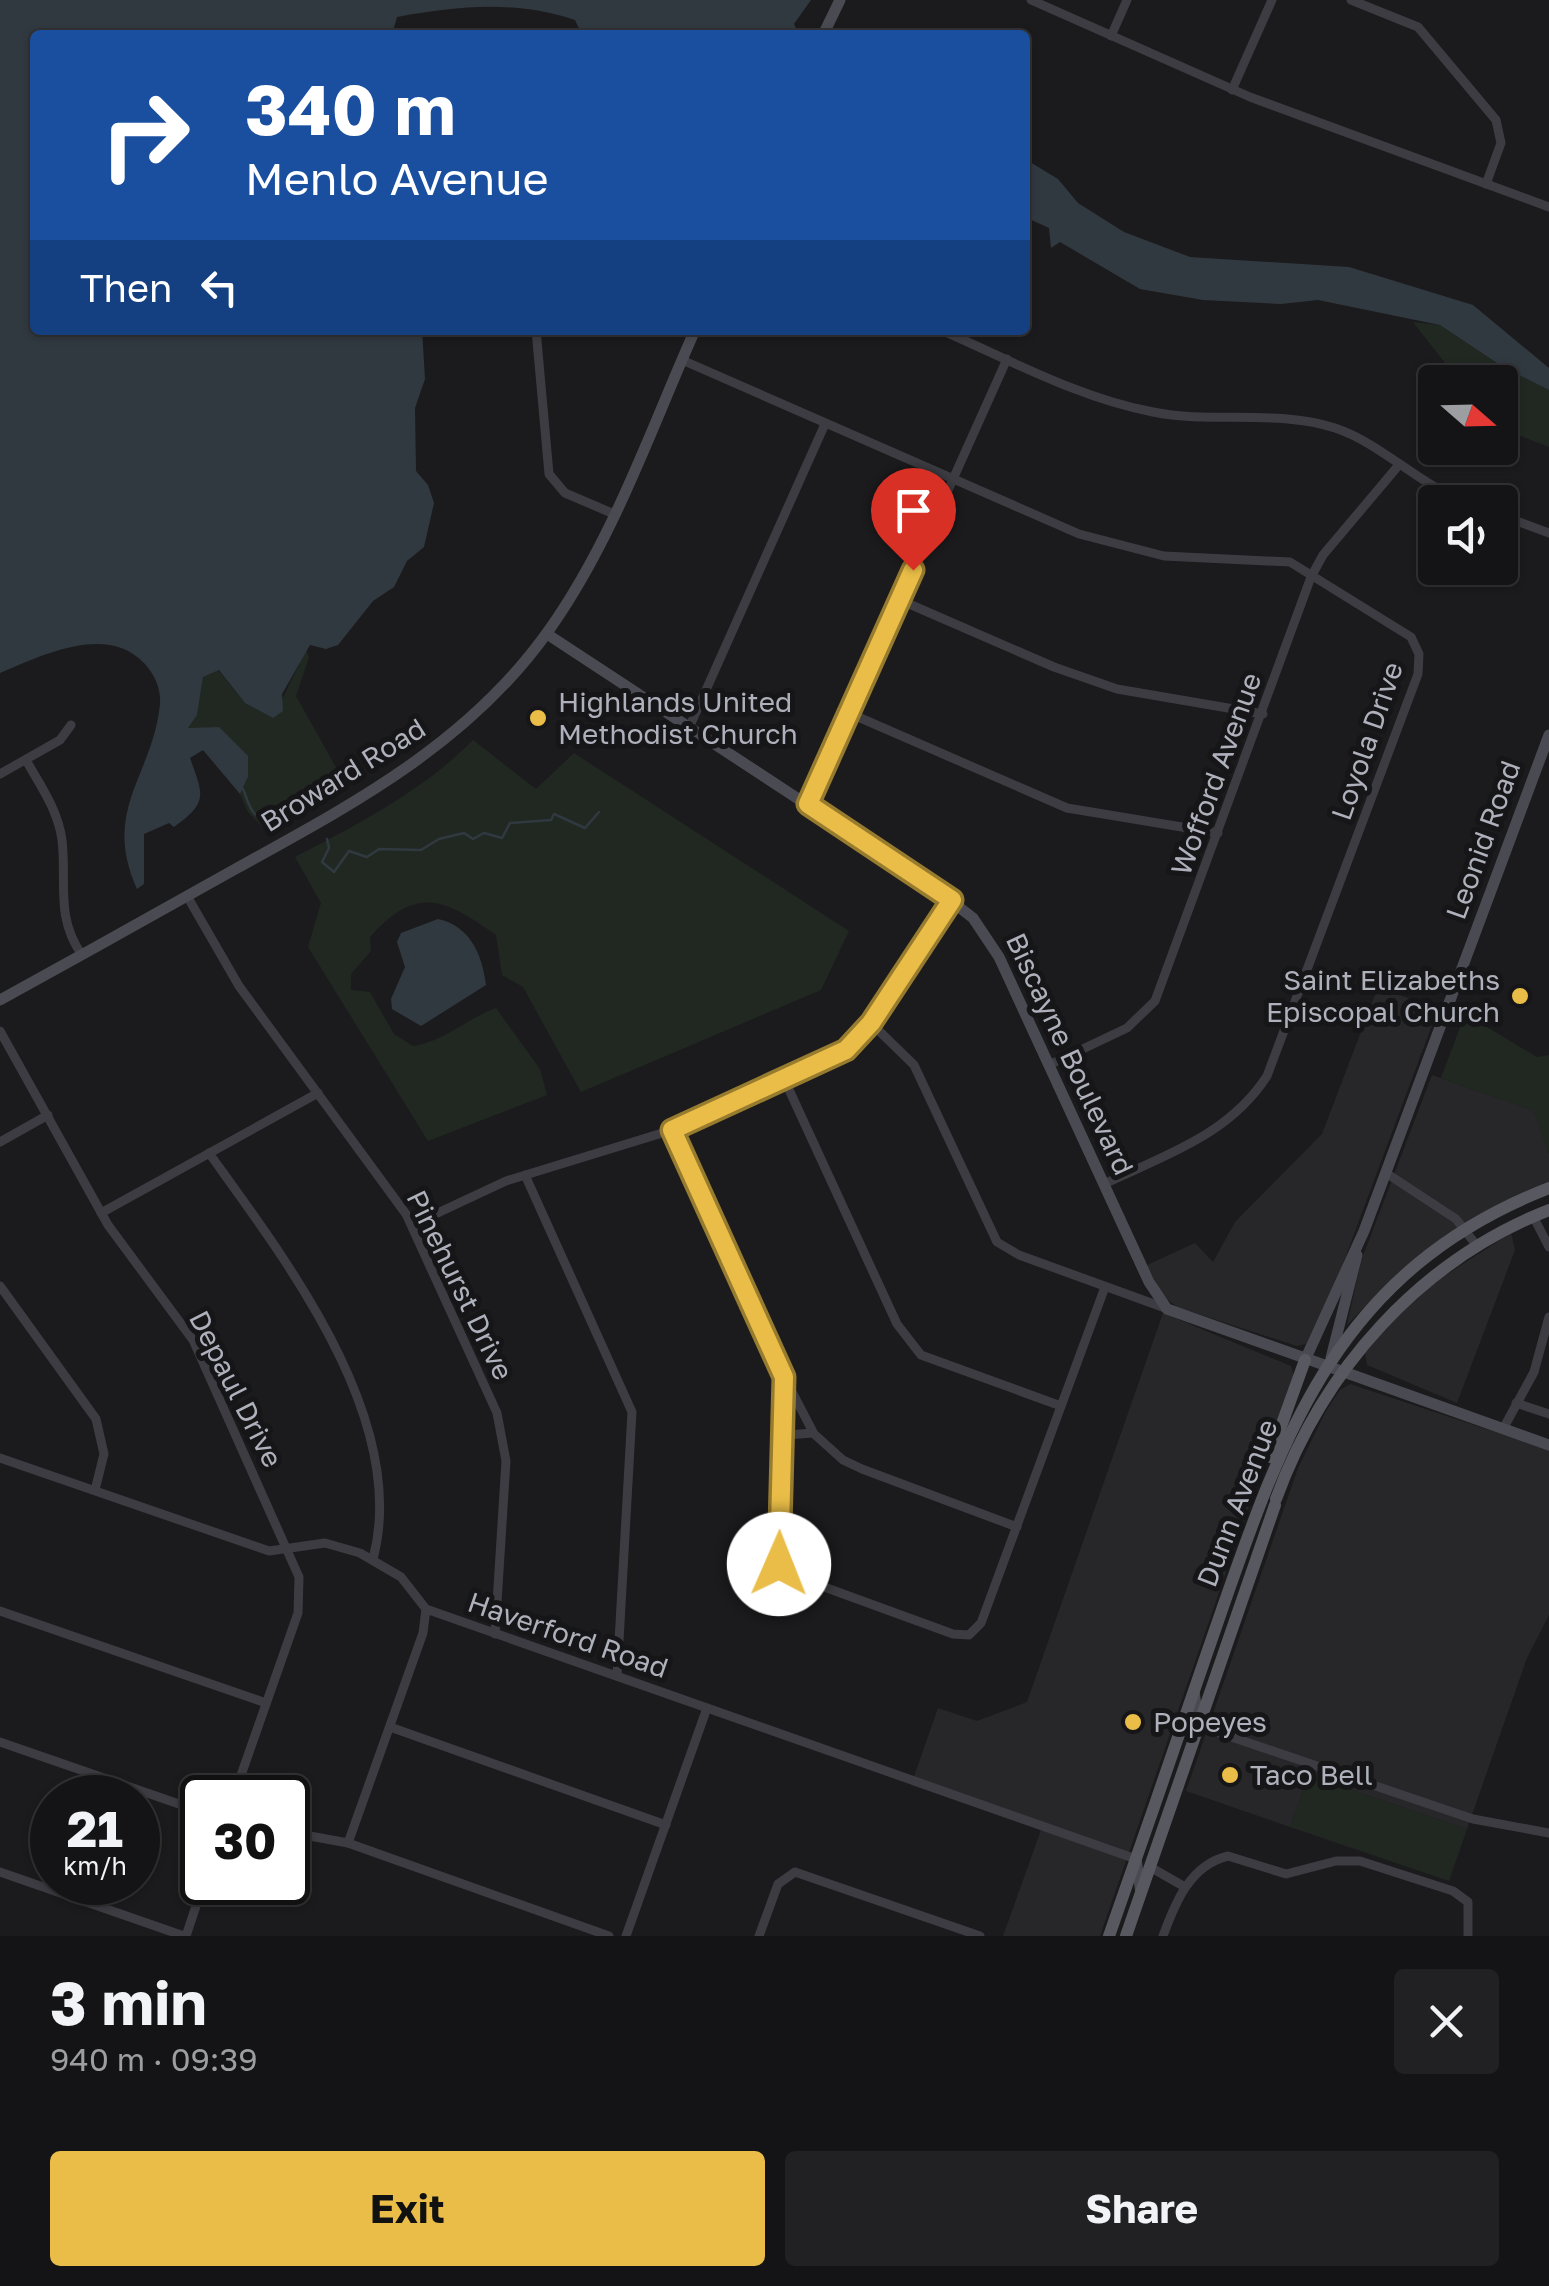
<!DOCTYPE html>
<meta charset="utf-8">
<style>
:root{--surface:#141416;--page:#212123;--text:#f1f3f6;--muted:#9d9ea1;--line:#333335;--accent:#e9bd47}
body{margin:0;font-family:"Golos Text",sans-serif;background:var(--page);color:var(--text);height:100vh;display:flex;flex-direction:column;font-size:38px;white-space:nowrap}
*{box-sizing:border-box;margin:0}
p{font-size:32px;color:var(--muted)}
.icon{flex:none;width:55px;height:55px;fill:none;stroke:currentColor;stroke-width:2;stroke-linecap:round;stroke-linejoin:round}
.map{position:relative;height:1936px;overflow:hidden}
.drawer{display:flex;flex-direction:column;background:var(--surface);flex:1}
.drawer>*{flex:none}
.hud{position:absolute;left:30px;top:30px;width:1000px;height:305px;border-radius:10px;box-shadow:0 2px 8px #0004,0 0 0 2px var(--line);background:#1a4fa0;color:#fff;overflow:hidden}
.needle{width:65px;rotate:110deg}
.controls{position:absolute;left:1418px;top:365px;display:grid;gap:20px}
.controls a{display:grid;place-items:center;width:100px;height:100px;border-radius:10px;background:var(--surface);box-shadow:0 2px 8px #0004,0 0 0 2px var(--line);font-size:50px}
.speed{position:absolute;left:30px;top:1775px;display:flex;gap:20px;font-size:50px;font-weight:700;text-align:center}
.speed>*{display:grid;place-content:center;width:130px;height:130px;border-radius:50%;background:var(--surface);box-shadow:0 2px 8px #0004,0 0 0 2px var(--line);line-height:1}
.speed small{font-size:25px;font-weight:400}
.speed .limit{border:5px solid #111;border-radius:15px;background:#fff;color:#111}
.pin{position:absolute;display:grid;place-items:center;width:85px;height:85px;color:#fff;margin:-102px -42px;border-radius:50% 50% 50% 0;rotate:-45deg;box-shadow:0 0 10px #0007}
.pin .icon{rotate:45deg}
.me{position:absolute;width:110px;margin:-55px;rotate:1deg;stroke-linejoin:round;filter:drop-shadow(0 0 8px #0008)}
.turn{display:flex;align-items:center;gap:35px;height:210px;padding:0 50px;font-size:45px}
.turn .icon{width:130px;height:130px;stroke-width:2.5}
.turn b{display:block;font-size:70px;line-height:85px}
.then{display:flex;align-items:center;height:95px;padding:0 50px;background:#0003;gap:20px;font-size:38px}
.round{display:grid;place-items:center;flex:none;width:105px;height:105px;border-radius:10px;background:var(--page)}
.summary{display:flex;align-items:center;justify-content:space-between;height:170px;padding:0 50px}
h1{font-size:60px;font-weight:700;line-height:75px}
.cta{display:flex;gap:20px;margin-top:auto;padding:20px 50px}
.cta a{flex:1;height:115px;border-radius:10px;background:var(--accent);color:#111;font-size:40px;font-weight:700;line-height:115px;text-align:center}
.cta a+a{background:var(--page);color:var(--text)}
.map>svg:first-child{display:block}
.built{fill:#27272a}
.green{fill:#212822}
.water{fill:#313940}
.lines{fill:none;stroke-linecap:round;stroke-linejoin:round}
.stream{stroke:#313940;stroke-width:2.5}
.street{stroke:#3c3c42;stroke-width:9}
.secondary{stroke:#4a4b52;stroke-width:11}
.primary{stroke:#585960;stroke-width:12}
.route-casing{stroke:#977b2e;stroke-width:25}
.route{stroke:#e9bd47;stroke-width:18}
.poi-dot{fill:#e9bd47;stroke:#161618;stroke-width:4}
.labels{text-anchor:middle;stroke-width:10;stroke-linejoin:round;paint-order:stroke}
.poi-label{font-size:28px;fill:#aeb1bb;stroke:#161618;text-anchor:start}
.street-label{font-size:28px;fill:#aeb1bb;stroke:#161618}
</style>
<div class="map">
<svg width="1549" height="1936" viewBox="0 0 1549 1936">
<rect width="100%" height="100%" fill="#1b1b1d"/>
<!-- built -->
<g class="built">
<path d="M 1378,987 L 1438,1009 L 1341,1269 L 1306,1344 L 1297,1346 L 1177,1307 L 1162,1295 L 1147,1265 L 1195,1243 L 1213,1262 L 1235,1222 L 1322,1134 Z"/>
<path d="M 1432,1075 L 1534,1111 L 1549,1154 L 1549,1183 L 1491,1208 L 1437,1242 L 1399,1272 L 1347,1325 L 1361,1261 Z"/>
<path d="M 1511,1233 L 1515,1250 L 1457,1403 L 1367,1365 L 1365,1353 L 1389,1324 L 1435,1282 Z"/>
<path d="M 1163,1313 L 1291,1366 L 1294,1376 L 1100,1936 L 1003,1936 L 1041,1830 L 911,1785 L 938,1708 L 977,1721 L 1027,1702 Z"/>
<path d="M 1350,1384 L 1549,1450 L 1549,1615 L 1527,1658 L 1467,1829 L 1308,1775 L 1290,1827 L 1186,1791 L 1298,1468 L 1326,1411 L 1340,1390 Z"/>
</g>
<!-- green -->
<g class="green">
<path d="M 1413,322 L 1440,325 L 1503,367 L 1549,390 L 1549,447 L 1500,428 L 1500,382 L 1460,382 Z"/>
<path d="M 306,650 L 309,657 L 296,696 L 343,780 L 333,796 L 315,798 L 312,805 L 269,834 L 248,812 L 240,794 L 248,777 L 219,727 L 187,729 L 197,715 L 203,677 L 218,670 L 245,703 L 273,718 Z"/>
<path d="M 473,740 L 536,789 L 574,753 L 849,931 L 821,990 L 581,1092 L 523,987 L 502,975 L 496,935 C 445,899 417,884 370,937 L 371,951 L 351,974 L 351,990 L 370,992 L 394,1034 L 413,1046 C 443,1042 466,1019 496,1008 L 540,1069 L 547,1095 L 428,1141 L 308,947 L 321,903 L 295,857 C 358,824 423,791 473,740 Z"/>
<path d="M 1465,1014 L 1537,1057 L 1549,1055 L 1549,1154 L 1533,1111 L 1441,1078 Z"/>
<path d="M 1308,1775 L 1467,1829 L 1449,1881 L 1290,1827 Z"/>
</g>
<!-- water -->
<g class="water">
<path d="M 0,0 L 811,0 L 794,24 L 799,35 L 582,35 L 575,20 C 516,0 457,6 397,17 L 393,31 L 400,35 L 35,35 L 35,330 L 422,330 L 425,379 L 415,408 L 416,471 L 428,485 L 434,503 L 424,547 L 407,561 L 394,587 L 373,601 L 338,645 L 326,649 L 310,645 L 282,694 L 283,711 L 273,718 L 245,703 L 219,670 L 203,677 L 197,715 L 188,728 L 219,727 L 248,756 L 248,777 L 240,794 L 203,750 L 190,758 C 203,795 209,802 174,827 L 169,823 L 144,834 L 144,884 L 137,889 C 101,809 153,776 160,704 C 161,688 155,675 144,663 C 106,623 41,656 0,673 Z"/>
<path d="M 1025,159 L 1058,179 L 1078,203 L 1124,232 L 1190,257 L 1349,267 L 1473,305 L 1549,368 L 1549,390 L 1503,367 L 1440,325 L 1318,300 L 1281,304 L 1203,300 L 1140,289 L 1060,242 L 1051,248 L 1049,228 L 1025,217 Z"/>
<path d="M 438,919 C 470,926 482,954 486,985 L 421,1026 L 392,1009 L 391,999 L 405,967 L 397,942 L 401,933 Z"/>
</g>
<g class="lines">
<!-- stream -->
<g class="stream">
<path d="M 243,789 C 249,803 251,820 270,820 L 291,798 L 307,807"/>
<path d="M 327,839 L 329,848 L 322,862 L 334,872 L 349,851 L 367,857 L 379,849 L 421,850 L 439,839 L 464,833 L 473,839 L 484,833 L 502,838 L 510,823 L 551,820 L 554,814 L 585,828 L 599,812"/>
</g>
<!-- street -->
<g class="street">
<path d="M 1031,0 L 1250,97 L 1549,207"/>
<path d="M 1351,0 L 1418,27 L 1496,120 L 1501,143 L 1486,184"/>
<path d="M 1111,36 L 1127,0"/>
<path d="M 1232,90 L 1272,0"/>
<path d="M 536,330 L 549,474 L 565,493 L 614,514"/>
<path d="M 941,330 C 1010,360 1079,398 1153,412 C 1213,424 1277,409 1335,428 C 1383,444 1418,485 1467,502"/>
<path d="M 682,360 L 1079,534 L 1164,556 L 1290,562 L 1411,637 L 1419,654 L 1418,674 L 1267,1076 C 1229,1135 1165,1155 1104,1184"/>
<path d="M 1500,515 L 1549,533"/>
<path d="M 900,600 L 1054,667 L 1117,689 L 1263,714"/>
<path d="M 849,713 L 1067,808 L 1218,833"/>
<path d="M 689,728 L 825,424"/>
<path d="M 26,760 C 40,785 58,810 62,840 C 67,882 55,917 82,955"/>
<path d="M 0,774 L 60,740 L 71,725"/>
<path d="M 807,804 L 1007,359"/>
<path d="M 187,896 L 239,986 L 406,1214 L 497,1413 L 506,1461 L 495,1634"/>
<path d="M 871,1023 L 914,1065 L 997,1242 L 1019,1255 L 1165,1308"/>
<path d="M 0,1031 L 108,1225 L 193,1340 L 299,1577 L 298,1613 L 233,1798"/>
<path d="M 1049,1065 L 1127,1028 L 1155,1001 L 1311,577 L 1323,555 L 1398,466"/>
<path d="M 785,1081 L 897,1324 L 921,1355 L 1061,1406"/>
<path d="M 672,1130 L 784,1377 L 779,1564 L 794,1576 L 953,1634 L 969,1635 L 981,1623 L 1105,1287"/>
<path d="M 0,1142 L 48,1115"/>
<path d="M 209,1153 C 285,1259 410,1420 373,1559"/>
<path d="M 1386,1173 L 1456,1219 L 1477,1246"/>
<path d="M 525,1175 L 632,1412 L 617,1676"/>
<path d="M 101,1213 L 318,1093"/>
<path d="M 1533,1216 L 1549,1247"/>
<path d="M 412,1225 L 506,1181 L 672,1130 L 832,1059 L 871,1023 L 951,900"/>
<path d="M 0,1286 L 96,1419 L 104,1454 L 95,1490"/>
<path d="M 788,1384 L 813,1432"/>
<path d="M 1516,1403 L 1549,1414"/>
<path d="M 1503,1429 L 1534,1372 L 1549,1317"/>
<path d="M 786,1435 L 813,1433 L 843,1460 L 862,1469 L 1017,1527"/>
<path d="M 0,1458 L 269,1551 L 325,1543 L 360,1553 L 401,1577 L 426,1609 L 1136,1859"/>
<path d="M 0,1611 L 266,1703"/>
<path d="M 1199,1726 L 1473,1819 L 1549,1833"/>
<path d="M 390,1727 L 666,1825"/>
<path d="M 0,1742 L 202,1812"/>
<path d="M 288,1832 L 348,1843 L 609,1936"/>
<path d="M 348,1843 L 423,1633 L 426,1609"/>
<path d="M 1150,1867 L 1185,1887"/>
<path d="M 0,1872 L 184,1936"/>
<path d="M 186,1936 L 204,1882"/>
<path d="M 626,1936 L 707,1708"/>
<path d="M 759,1936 L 778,1884 L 795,1872 L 980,1936"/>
<path d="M 1163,1936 C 1175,1903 1190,1865 1228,1856 L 1286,1874 L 1336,1861 L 1360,1861 L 1453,1891 L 1468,1902 L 1468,1936"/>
</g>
<!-- secondary -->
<g class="secondary">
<path d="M 823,35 L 840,0"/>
<path d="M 547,634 L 937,890 L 973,918 L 999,957 L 1149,1282 L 1167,1309 L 1549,1445"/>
<path d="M 0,1000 C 80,956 159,912 239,867 C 355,803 470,742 549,630 C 613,540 650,431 695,330"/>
<path d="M 1331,1358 L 1357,1255"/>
<path d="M 1305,1360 L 1364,1231 L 1549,735"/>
<path d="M 1194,1691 L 1199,1726"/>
<path d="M 1136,1859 L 1141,1893"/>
</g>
<!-- primary -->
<g class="primary">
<path d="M 1270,1457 L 1305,1360"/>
<path d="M 1276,1499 C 1323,1370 1419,1261 1549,1210"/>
<path d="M 1109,1936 C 1142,1841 1176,1745 1208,1650 C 1279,1446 1329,1274 1549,1188"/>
<path d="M 1126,1936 L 1275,1505"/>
</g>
</g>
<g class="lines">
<defs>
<path id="route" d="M 779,1564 L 784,1377 L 672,1130 L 846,1050 L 871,1023 L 952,900 L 808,804 L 913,570"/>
</defs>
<!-- route casing -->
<use href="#route" class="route-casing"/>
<!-- route -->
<use href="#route" class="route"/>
</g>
<!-- markers -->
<g class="poi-dot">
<circle cx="538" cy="718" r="10"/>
<circle cx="1520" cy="996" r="10"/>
<circle cx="1133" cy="1722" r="10"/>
<circle cx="1230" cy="1775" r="10"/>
</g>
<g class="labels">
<!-- poi labels -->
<g class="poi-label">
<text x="558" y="712">Highlands United<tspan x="558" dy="32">Methodist Church</tspan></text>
<text x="1500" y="990" text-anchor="end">Saint Elizabeths<tspan x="1500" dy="32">Episcopal Church</tspan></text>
<text x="1153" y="1732">Popeyes</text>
<text x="1250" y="1785">Taco Bell</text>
</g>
<!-- street labels -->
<g class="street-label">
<text transform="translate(1367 741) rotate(-71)" y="10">Loyola Drive</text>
<text transform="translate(1216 774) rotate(-70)" y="10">Wofford Avenue</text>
<text transform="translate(343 775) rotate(-32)" y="10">Broward Road</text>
<text transform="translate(1483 840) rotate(-70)" y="10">Leonid Road</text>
<text transform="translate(1070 1054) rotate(65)" y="10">Biscayne Boulevard</text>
<text transform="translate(460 1285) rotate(64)" y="10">Pinehurst Drive</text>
<text transform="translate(236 1389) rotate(63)" y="10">Depaul Drive</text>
<text transform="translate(1237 1503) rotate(-69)" y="10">Dunn Avenue</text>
<text transform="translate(568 1635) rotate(19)" y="10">Haverford Road</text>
</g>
</g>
</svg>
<div class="controls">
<a><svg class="needle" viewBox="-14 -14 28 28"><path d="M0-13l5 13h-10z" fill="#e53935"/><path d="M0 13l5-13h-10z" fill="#9d9ea1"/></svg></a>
<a><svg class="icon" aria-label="sound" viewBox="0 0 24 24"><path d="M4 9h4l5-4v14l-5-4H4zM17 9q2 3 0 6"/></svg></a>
</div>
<div class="speed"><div>21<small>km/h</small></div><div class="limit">30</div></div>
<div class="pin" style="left:913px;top:570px;background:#d93025"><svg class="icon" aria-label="arrive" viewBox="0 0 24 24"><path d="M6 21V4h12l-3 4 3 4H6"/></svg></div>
<svg class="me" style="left:779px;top:1564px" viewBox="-20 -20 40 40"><circle r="19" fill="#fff"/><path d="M0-13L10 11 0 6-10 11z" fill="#e9bd47"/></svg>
<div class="hud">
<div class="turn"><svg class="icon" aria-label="right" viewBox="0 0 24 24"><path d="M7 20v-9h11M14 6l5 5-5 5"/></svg><div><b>340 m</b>Menlo Avenue</div></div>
<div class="then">Then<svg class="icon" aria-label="left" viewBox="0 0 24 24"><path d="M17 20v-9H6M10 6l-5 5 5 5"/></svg></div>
</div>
</div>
<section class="drawer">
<div class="summary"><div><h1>3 min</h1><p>940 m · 09:39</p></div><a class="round"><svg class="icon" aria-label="close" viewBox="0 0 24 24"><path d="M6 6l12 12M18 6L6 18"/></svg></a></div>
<div class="cta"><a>Exit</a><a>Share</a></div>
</section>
